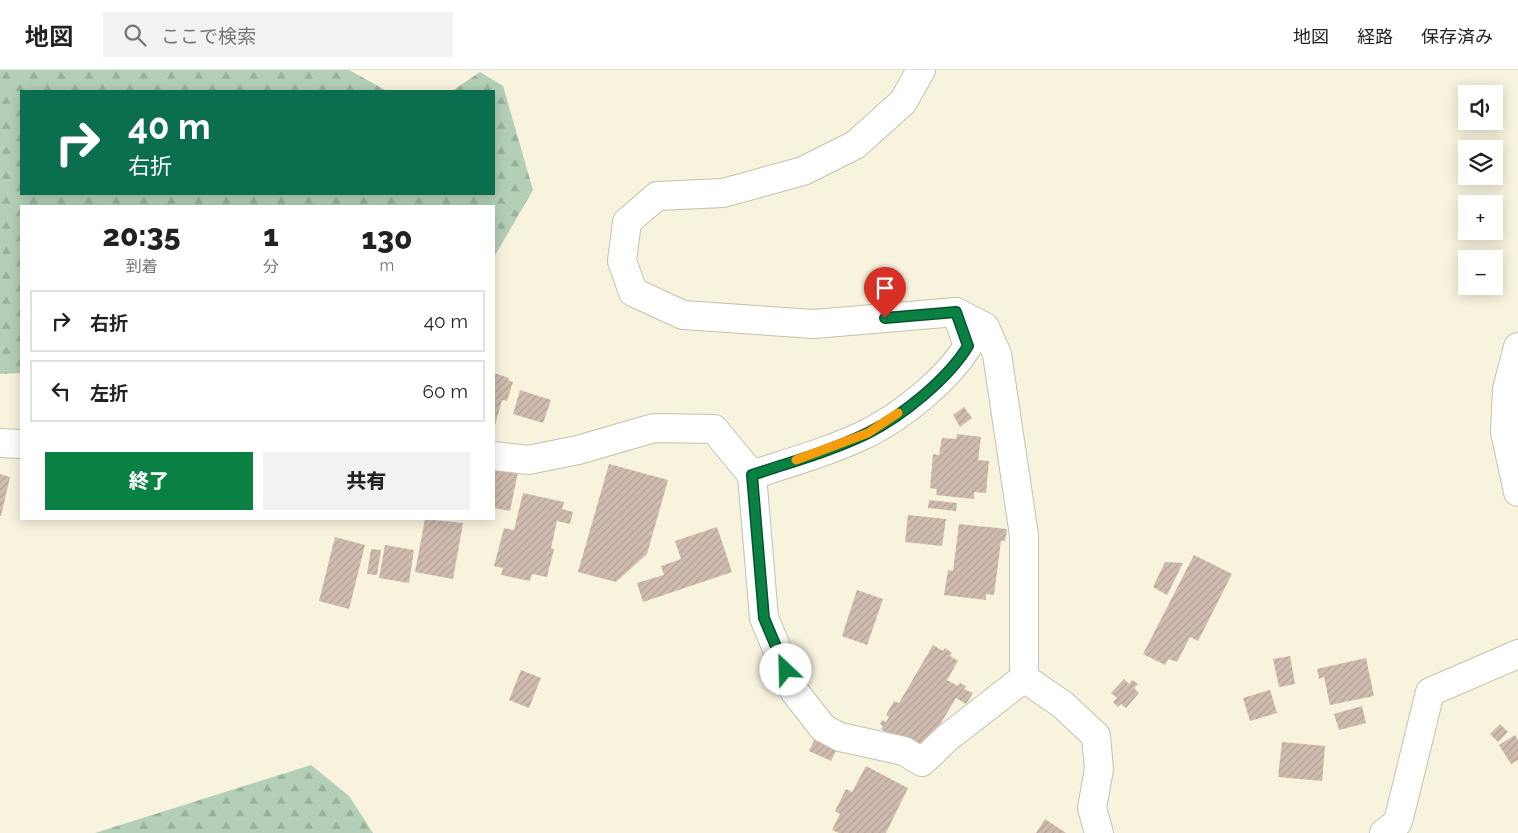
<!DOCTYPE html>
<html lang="ja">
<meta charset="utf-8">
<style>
:root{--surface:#fff;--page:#f2f2f2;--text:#222;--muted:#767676;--line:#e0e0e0;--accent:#0b8043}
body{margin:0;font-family:Raleway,"Noto Sans JP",sans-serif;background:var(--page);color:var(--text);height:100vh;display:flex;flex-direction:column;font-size:19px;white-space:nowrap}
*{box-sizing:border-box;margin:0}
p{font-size:16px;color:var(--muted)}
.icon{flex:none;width:28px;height:28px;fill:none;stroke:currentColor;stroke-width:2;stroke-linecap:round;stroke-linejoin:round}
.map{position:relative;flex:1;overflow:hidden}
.details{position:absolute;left:20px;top:135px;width:475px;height:315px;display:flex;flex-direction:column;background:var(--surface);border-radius:0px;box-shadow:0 2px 12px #0003}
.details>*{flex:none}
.guide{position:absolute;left:20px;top:20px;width:475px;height:105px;border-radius:0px;box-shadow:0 2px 12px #0003;background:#0b6e4f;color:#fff;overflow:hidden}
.tools{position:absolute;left:1458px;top:15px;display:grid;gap:10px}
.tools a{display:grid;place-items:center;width:45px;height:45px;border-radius:0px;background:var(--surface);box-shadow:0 2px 12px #0003;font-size:25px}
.pin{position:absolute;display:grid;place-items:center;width:42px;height:42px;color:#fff;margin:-51px -21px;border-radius:50% 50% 50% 0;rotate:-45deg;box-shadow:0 0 5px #0007}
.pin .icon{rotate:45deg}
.me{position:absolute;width:55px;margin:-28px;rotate:336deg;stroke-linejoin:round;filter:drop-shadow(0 0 4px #0008)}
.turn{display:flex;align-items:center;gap:18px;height:105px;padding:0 25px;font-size:22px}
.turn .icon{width:65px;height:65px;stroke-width:2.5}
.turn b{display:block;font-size:35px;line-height:42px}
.eta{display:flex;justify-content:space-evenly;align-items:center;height:85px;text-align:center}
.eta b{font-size:30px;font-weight:800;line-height:35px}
.button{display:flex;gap:10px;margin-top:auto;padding:10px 25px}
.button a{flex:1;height:58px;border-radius:0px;background:var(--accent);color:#fff;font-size:20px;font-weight:800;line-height:58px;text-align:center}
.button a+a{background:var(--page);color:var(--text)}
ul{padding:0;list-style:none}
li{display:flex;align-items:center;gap:15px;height:62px;margin:0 10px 8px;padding:0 15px;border:2px solid var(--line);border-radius:0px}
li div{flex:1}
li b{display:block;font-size:19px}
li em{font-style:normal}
header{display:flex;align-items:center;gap:30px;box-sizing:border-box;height:70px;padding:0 25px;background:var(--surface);border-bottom:1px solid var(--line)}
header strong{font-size:24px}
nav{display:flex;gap:28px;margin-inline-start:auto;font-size:18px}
.search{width:350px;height:45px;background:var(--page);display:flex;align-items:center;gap:12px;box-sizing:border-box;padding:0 18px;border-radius:0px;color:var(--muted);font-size:19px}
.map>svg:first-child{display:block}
.forest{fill:url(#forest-firs)}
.building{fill:url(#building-hatch)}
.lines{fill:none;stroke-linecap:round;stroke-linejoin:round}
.minor-casing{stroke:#c5c1ac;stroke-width:30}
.tertiary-casing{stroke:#c5c1ac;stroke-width:30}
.minor{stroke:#fff;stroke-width:28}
.tertiary{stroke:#fff;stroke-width:28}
.route-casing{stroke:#07532c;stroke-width:12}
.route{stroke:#0b8043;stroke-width:9}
.slow{stroke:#f59e0b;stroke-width:9}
</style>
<header>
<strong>地図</strong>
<div class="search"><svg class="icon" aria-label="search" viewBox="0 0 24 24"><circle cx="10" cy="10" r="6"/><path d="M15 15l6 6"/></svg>ここで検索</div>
<nav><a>地図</a><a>経路</a><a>保存済み</a></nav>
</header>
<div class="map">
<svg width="1518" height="763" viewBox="0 0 1518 763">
<defs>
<pattern id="forest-firs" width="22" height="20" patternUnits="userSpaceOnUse" patternTransform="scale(1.25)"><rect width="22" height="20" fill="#b3cfb7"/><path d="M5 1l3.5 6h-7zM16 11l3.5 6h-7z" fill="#99b19c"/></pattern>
<pattern id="building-hatch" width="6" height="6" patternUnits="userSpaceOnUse" patternTransform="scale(1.25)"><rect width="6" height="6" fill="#d0bcaf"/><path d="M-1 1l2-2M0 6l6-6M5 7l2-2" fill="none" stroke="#b2a195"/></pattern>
</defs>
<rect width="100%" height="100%" fill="#f7f3dd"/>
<!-- forest -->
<g class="forest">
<path d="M 0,0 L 349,0 L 387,21 L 21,21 L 21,124 L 494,124 L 494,21 L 452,21 L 480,2 L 503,16 L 533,120 L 494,187 L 494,136 L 21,136 L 21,303 L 0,304 Z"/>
<path d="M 311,695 L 349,726 L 373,763 L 95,763 Z"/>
</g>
<!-- building -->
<g class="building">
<path d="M 494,303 L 509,308 L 508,310 L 513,312 L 507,331 L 502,330 L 494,359 Z"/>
<path d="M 520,320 L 551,330 L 543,353 L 513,344 Z"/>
<path d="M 964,337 L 972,348 L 960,357 L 953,345 Z"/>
<path d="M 957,364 L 981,367 L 978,390 L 989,391 L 986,423 L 974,422 L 974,429 L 936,425 L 937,419 L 930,418 L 933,384 L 939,385 L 942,368 L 956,369 Z"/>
<path d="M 609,394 L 668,410 L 647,484 L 616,512 L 578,502 Z"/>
<path d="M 494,397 L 518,402 L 510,441 L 494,438 Z"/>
<path d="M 0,404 L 10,407 L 1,446 L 0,446 Z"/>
<path d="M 523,423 L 564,432 L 562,439 L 573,442 L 570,454 L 557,451 L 551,478 L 554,479 L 547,507 L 532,504 L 530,511 L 501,505 L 503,498 L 494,496 L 504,458 L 514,460 Z"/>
<path d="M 929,430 L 957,433 L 956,441 L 928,438 Z"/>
<path d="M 908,445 L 946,449 L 942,476 L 905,472 Z"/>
<path d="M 425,449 L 463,453 L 453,509 L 415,502 Z"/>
<path d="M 959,454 L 1007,459 L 1005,471 L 1001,471 L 994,525 L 986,524 L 986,530 L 944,525 L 948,500 L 953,501 Z"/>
<path d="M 717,457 L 732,502 L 643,532 L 637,513 L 664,505 L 661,496 L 681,489 L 675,471 Z"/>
<path d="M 335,467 L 365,475 L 349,539 L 319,531 Z"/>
<path d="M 385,475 L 414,480 L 409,513 L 379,508 Z"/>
<path d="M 371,479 L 381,480 L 377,505 L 367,504 Z"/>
<path d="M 1194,485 L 1232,504 L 1198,571 L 1190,567 L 1177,592 L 1169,589 L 1165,595 L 1143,584 Z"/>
<path d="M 1165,492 L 1183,493 L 1167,525 L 1153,517 Z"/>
<path d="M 857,520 L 883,529 L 867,575 L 842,566 Z"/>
<path d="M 933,575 L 943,581 L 945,578 L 952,583 L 950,586 L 958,591 L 947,610 L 958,616 L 960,613 L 966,616 L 964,619 L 973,623 L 966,634 L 956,628 L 926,678 L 911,677 L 881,659 L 883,656 L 880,654 L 882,650 L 886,652 L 889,647 L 886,645 L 894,631 L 899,633 Z"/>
<path d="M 1290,586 L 1295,614 L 1279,617 L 1273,589 Z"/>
<path d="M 1366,588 L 1374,626 L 1330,635 L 1324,607 L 1319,609 L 1317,599 Z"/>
<path d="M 521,600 L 541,608 L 529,638 L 509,630 Z"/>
<path d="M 1124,609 L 1129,614 L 1132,610 L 1138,614 L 1134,618 L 1139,623 L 1126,638 L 1121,634 L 1118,637 L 1113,632 L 1117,628 L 1111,623 Z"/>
<path d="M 1270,620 L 1277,643 L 1250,651 L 1243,628 Z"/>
<path d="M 1362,636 L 1366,653 L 1339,660 L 1334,644 Z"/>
<path d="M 1500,654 L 1508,662 L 1498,672 L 1490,664 Z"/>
<path d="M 1515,665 L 1518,670 L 1518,690 L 1511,694 L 1499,675 Z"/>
<path d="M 816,666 L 838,677 L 831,691 L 809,681 Z"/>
<path d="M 1282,672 L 1325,676 L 1322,711 L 1278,707 Z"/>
<path d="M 866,696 L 908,718 L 886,763 L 839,763 L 832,760 L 840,744 L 835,741 L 846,719 L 852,722 Z"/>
<path d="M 1045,749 L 1066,763 L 1036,763 Z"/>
</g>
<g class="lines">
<defs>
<g id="minor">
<path d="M 921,0 L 903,32 L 855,75 L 803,101 L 723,123 L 657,126 L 627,152 L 622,191 L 633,222 L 683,245 L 814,254 L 956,242 L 985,257 L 997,284 L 1024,465 L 1024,608"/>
<path d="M 0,373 L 21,374"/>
<path d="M 494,386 L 528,390 L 578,380 L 654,358 L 714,359 L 752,405 L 764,548 L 795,622 L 823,658 L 840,667 L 904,681 L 922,692 L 947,668 L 1024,608"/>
<path d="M 752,405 C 791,392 831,381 868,363 C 903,345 947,310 968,276 L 956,242"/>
<path d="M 1024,608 L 1063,635 L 1096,666 L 1099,699 L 1092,738 L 1099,763"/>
<path d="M 1384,763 L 1398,752 L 1430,622 L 1518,584"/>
</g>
<path id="tertiary" d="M 1518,277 L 1507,319 L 1505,362 L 1518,422"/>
</defs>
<!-- minor casing -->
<use href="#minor" class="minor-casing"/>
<!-- tertiary casing -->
<use href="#tertiary" class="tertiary-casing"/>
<!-- minor -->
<use href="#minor" class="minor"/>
<!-- tertiary -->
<use href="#tertiary" class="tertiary"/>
</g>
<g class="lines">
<defs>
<path id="route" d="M 786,600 L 764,548 L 752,405 C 791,392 831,381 868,363 C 902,346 948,309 968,276 L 956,242 L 885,248"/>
</defs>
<!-- route casing -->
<use href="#route" class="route-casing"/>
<!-- route -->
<use href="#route" class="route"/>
<!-- slow -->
<path class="slow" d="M 796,390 L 868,363 L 898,343"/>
</g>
</svg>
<div class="tools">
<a><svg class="icon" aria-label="sound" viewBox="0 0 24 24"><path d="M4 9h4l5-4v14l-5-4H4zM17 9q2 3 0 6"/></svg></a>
<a><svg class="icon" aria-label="layers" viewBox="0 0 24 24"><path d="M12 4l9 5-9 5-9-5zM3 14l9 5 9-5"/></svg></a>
<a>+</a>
<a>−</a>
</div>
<div class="pin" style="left:885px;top:248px;background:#d93025"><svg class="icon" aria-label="arrive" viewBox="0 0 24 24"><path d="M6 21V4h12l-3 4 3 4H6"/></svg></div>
<svg class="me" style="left:786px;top:600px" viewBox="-20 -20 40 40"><circle r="19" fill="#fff"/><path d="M0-13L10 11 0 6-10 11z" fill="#0b8043"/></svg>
<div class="guide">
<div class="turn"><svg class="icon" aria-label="right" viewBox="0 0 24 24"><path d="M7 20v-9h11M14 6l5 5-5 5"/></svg><div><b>40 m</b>右折</div></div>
</div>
<section class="details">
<div class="eta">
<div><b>20:35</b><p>到着</p></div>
<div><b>1</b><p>分</p></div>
<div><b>130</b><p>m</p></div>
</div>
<ul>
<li><svg class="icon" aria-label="right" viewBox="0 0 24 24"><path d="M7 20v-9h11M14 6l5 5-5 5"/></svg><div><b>右折</b></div><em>40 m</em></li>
<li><svg class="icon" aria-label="left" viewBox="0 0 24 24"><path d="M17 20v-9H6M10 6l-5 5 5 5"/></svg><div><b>左折</b></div><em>60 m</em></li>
</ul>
<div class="button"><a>終了</a><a>共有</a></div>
</section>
</div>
